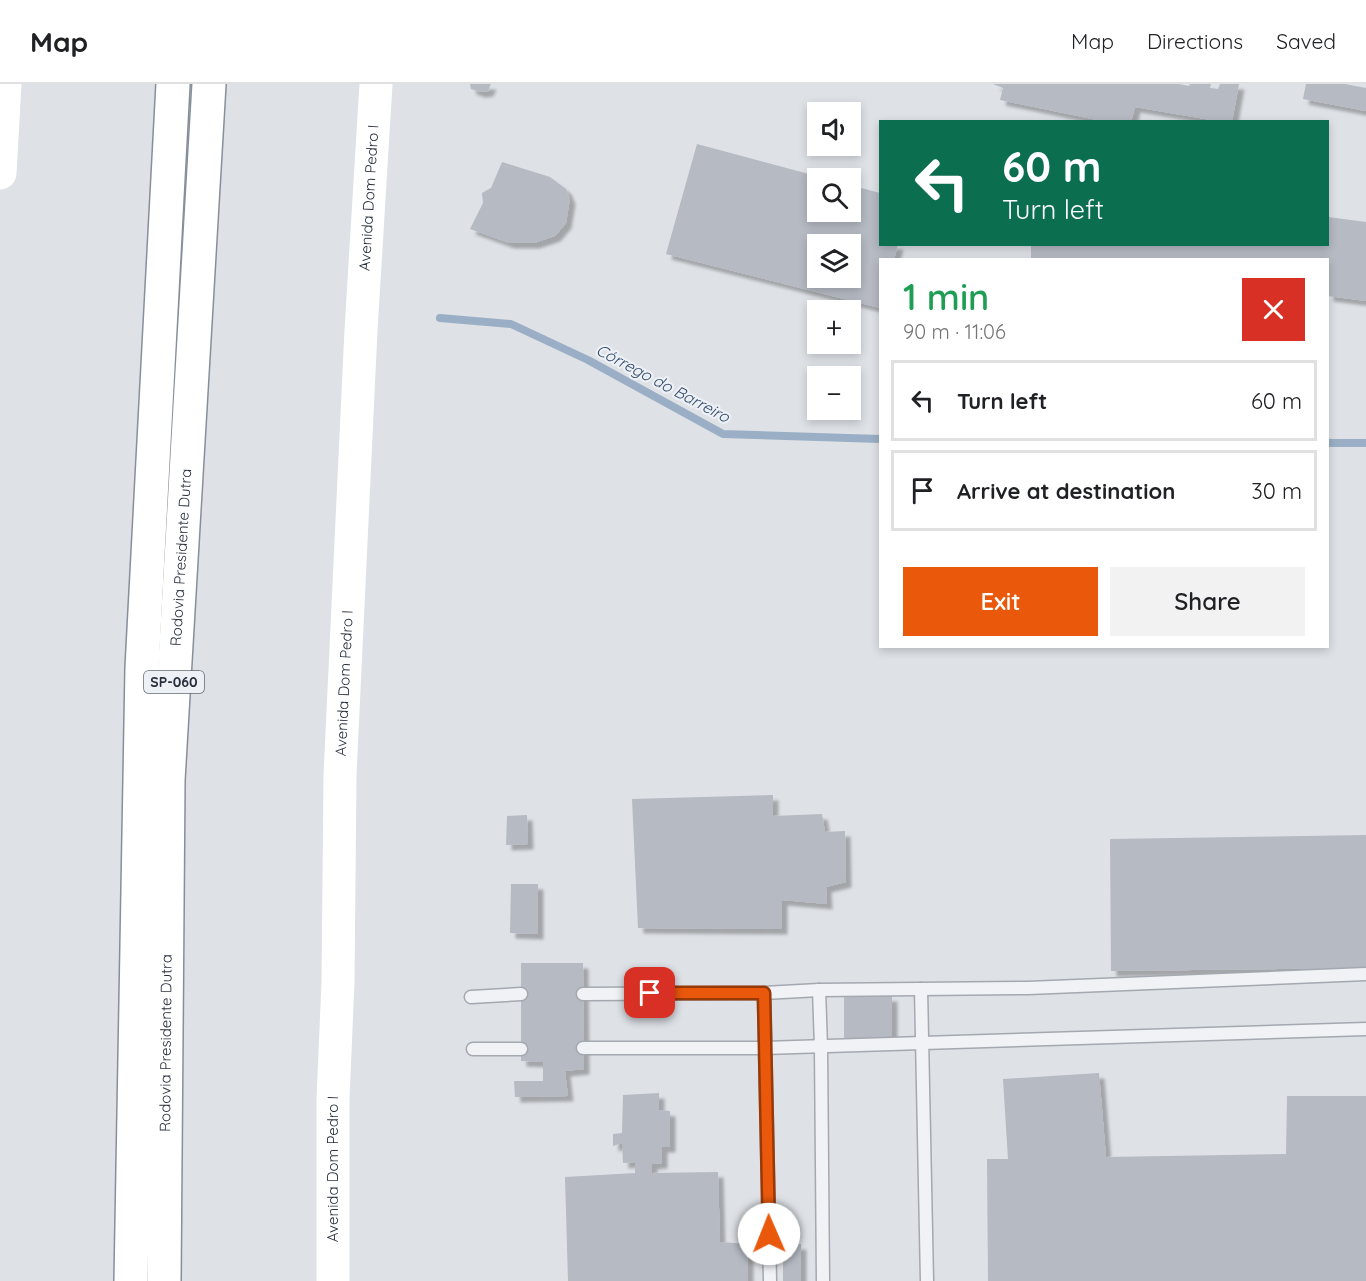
<!DOCTYPE html>
<meta charset="utf-8">
<style>
:root{--surface:#fff;--page:#f2f2f2;--text:#202124;--muted:#757577;--line:#e0e0e0;--accent:#ea580c}
body{margin:0;font-family:Quicksand,sans-serif;background:var(--page);color:var(--text);height:100vh;display:flex;flex-direction:column;font-size:22px;white-space:nowrap}
*{box-sizing:border-box;margin:0}
p{font-size:20px;color:var(--muted)}
.icon{flex:none;width:33px;height:33px;fill:none;stroke:currentColor;stroke-width:2;stroke-linecap:round;stroke-linejoin:round}
.map{position:relative;flex:1;overflow:hidden}
.panel{position:absolute;left:879px;top:174px;width:450px;height:390px;display:flex;flex-direction:column;background:var(--surface);border-radius:0px;box-shadow:0 3px 9px #0003}
.panel>*{flex:none}
.hud{position:absolute;left:879px;top:36px;width:450px;height:126px;border-radius:0px;box-shadow:0 3px 9px #0003;background:#0b6e4f;color:#fff;overflow:hidden}
.fabs{position:absolute;left:807px;top:18px;display:grid;gap:12px}
.fabs a{display:grid;place-items:center;width:54px;height:54px;border-radius:0px;background:var(--surface);box-shadow:0 3px 9px #0003;font-size:30px}
.pin{position:absolute;display:grid;place-items:center;width:51px;height:51px;color:#fff;margin:-26px;border-radius:12px;box-shadow:0 3px 9px #0006}
.me{position:absolute;width:66px;margin:-33px;rotate:359deg;stroke-linejoin:round;filter:drop-shadow(0 0 4px #0008)}
.turn{display:flex;align-items:center;gap:21px;height:126px;padding:0 24px;font-size:27px}
.turn .icon{width:78px;height:78px;stroke-width:2.5}
.turn b{display:block;font-size:42px;line-height:51px}
.round{display:grid;place-items:center;flex:none;width:63px;height:63px;border-radius:0px;background:var(--page)}
.head{display:flex;align-items:center;justify-content:space-between;height:102px;padding:0 24px}
h1{font-size:36px;font-weight:600;line-height:45px;color:#1e9e55}
.action{display:flex;gap:12px;margin-top:auto;padding:12px 24px}
.action a{flex:1;height:69px;border-radius:0px;background:var(--accent);color:#fff;font-size:24px;font-weight:600;line-height:69px;text-align:center}
.action a+a{background:var(--page);color:var(--text)}
ul{padding:0;list-style:none}
li{display:flex;align-items:center;gap:18px;height:81px;margin:0 12px 9px;padding:0 12px;border:3px solid var(--line);border-radius:0px}
li div{flex:1}
li b{display:block;font-size:22px}
li em{font-style:normal}
header{display:flex;align-items:center;gap:36px;box-sizing:border-box;height:84px;padding:0 30px;background:var(--surface);border-bottom:2px solid var(--line)}
header strong{font-size:28px}
nav{display:flex;gap:33px;margin-inline-start:auto;font-size:21px}
.map>svg:first-child{display:block}
.lines{fill:none;stroke-linecap:round;stroke-linejoin:round}
.stream{stroke:#9aafc5;stroke-width:8}
.building{fill:#b5bac3;fill-rule:evenodd;filter:url(#shadow)}
.lane-casing{stroke:#a4a8b0;stroke-width:15}
.highway-casing{stroke:#868f9c;stroke-width:36}
.lane{stroke:#f0f2f5;stroke-width:12}
.secondary{stroke:#fff;stroke-width:33}
.highway{stroke:#fff;stroke-width:33}
.route-casing{stroke:#983908;stroke-width:15}
.route{stroke:#ea580c;stroke-width:10}
.labels{text-anchor:middle;stroke-width:4.5;stroke-linejoin:round;paint-order:stroke}
.shield{fill:#edf0f4;stroke:#636973;stroke-width:1.5}
.shield-label{font-size:14px;font-weight:bold;fill:#282f3c}
.street-label{font-size:15px;fill:#282f3c;stroke:#edf0f4}
.water-label{font-size:16px;font-style:italic;fill:#354e6d;stroke:#edf0f4}
</style>
<header>
<strong>Map</strong>
<nav><a>Map</a><a>Directions</a><a>Saved</a></nav>
</header>
<div class="map">
<svg width="1366" height="1197" viewBox="0 0 1366 1197">
<defs>
<filter id="shadow"><feDropShadow dx="5.5" dy="5.5" stdDeviation="1.5" flood-color="#0004"/></filter>
</defs>
<rect width="100%" height="100%" fill="#dee1e6"/>
<g class="lines">
<!-- stream -->
<g class="stream">
<path d="M 440,234 L 511,240 L 588,276 L 723,350 L 880,355"/>
<path d="M 1328,359 L 1366,359"/>
</g>
</g>
<!-- building -->
<g class="building">
<path d="M 470,0 L 491,0 L 488,7 L 480,8 L 471,5 Z"/>
<path d="M 993,0 L 1179,0 L 1189,2 L 1190,0 L 1211,0 L 1210,4 L 1218,5 L 1220,0 L 1239,0 L 1232,38 L 1223,38 L 1135,23 L 1131,38 L 1107,38 L 1000,16 L 1003,4 Z"/>
<path d="M 1306,0 L 1345,0 L 1366,4 L 1366,27 L 1303,15 Z"/>
<path d="M 697,60 L 824,94 L 818,94 L 818,128 L 850,128 L 850,101 L 880,109 L 880,160 L 898,160 L 894,176 L 880,176 L 880,224 L 666,170 ZM 818,160 L 850,160 L 850,194 L 818,194 Z"/>
<path d="M 502,78 L 550,93 L 566,105 L 570,115 L 566,139 L 555,152 L 534,159 L 509,159 L 470,145 L 483,119 L 482,109 L 491,104 Z"/>
<path d="M 1328,133 L 1366,138 L 1366,217 L 1328,212 L 1328,176 L 1031,175 L 1031,160 L 1328,160 Z"/>
<path d="M 773,711 L 773,732 L 822,730 L 825,748 L 845,747 L 846,798 L 826,803 L 827,820 L 782,816 L 782,845 L 638,844 L 632,715 Z"/>
<path d="M 527,731 L 528,760 L 506,761 L 507,732 Z"/>
<path d="M 1366,751 L 1366,884 L 1111,887 L 1110,755 Z"/>
<path d="M 511,800 L 538,800 L 538,850 L 510,849 Z"/>
<path d="M 521,879 L 583,879 L 584,985 L 565,987 L 568,1012 L 515,1013 L 514,997 L 543,997 L 543,978 L 521,977 Z"/>
<path d="M 844,912 L 892,912 L 892,954 L 844,955 Z"/>
<path d="M 1099,989 L 1106,1073 L 1286,1070 L 1287,1012 L 1366,1012 L 1366,1197 L 988,1197 L 987,1075 L 1008,1075 L 1003,995 Z"/>
<path d="M 659,1009 L 659,1026 L 670,1027 L 670,1063 L 662,1063 L 662,1079 L 652,1080 L 652,1089 L 718,1088 L 720,1158 L 748,1160 L 748,1197 L 568,1197 L 565,1093 L 635,1089 L 635,1078 L 623,1079 L 622,1059 L 613,1062 L 613,1050 L 622,1049 L 623,1011 Z"/>
<path d="M 801,1160 L 801,1197 L 783,1197 L 783,1161 Z"/>
</g>
<g class="lines">
<defs>
<g id="lane">
<path d="M 921,905 L 927,1197"/>
<path d="M 819,906 L 821,963 L 823,1197"/>
<path d="M 764,909 L 770,1197"/>
<path d="M 583,910 L 764,909 L 819,906 L 1028,904 L 1366,890"/>
<path d="M 471,913 L 521,910"/>
<path d="M 583,964 L 764,964 L 1366,945"/>
<path d="M 473,965 L 521,965"/>
</g>
<g id="highway">
<path d="M 131,1197 L 142,584 L 173,0"/>
<path id="s2" d="M 164,1197 L 168,696 L 209,0"/>
</g>
</defs>
<!-- lane casing -->
<use href="#lane" class="lane-casing"/>
<!-- highway casing -->
<use href="#highway" class="highway-casing"/>
<!-- lane -->
<use href="#lane" class="lane"/>
<!-- secondary -->
<g class="secondary">
<path d="M 0,89 L 5,0"/>
<path id="s1" d="M 333,1197 L 333,1015 L 338,898 L 340,691 L 361,246 L 376,0"/>
</g>
<!-- highway -->
<use href="#highway" class="highway"/>
</g>
<g class="lines">
<defs>
<path id="route" d="M 650,909 L 764,909 L 769,1150"/>
</defs>
<!-- route casing -->
<use href="#route" class="route-casing"/>
<!-- route -->
<use href="#route" class="route"/>
</g>
<g class="labels">
<!-- shield labels -->
<rect class="shield" x="144" y="587" width="60" height="22" rx="4.5"/>
<g class="shield-label">
<text x="174" y="603">SP-060</text>
</g>
<!-- street labels -->
<g class="street-label">
<text dy="5" stroke="none"><textPath href="#s1" startOffset="1084">Avenida Dom Pedro I</textPath></text>
<text dy="5" stroke="none"><textPath href="#s2" startOffset="724">Rodovia Presidente Dutra</textPath></text>
<text dy="5" stroke="none"><textPath href="#s1" startOffset="598">Avenida Dom Pedro I</textPath></text>
<text dy="5" stroke="none"><textPath href="#s2" startOffset="238">Rodovia Presidente Dutra</textPath></text>
<text dy="5" stroke="none"><textPath href="#s1" startOffset="112">Avenida Dom Pedro I</textPath></text>
</g>
<!-- water labels -->
<g class="water-label">
<text transform="translate(663 299) rotate(28)" y="6">Córrego do Barreiro</text>
</g>
</g>
</svg>
<div class="fabs">
<a><svg class="icon" aria-label="sound" viewBox="0 0 24 24"><path d="M4 9h4l5-4v14l-5-4H4zM17 9q2 3 0 6"/></svg></a>
<a><svg class="icon" aria-label="search" viewBox="0 0 24 24"><circle cx="10" cy="10" r="6"/><path d="M15 15l6 6"/></svg></a>
<a><svg class="icon" aria-label="layers" viewBox="0 0 24 24"><path d="M12 4l9 5-9 5-9-5zM3 14l9 5 9-5"/></svg></a>
<a>+</a>
<a>−</a>
</div>
<div class="pin" style="left:650px;top:909px;background:#d93025"><svg class="icon" aria-label="arrive" viewBox="0 0 24 24"><path d="M6 21V4h12l-3 4 3 4H6"/></svg></div>
<svg class="me" style="left:769px;top:1150px" viewBox="-20 -20 40 40"><circle r="19" fill="#fff"/><path d="M0-13L10 11 0 6-10 11z" fill="#ea580c"/></svg>
<div class="hud">
<div class="turn"><svg class="icon" aria-label="left" viewBox="0 0 24 24"><path d="M17 20v-9H6M10 6l-5 5 5 5"/></svg><div><b>60 m</b>Turn left</div></div>
</div>
<section class="panel">
<div class="head"><div><h1>1 min</h1><p>90 m · 11:06</p></div><a class="round" style="background:#d93025;color:#fff"><svg class="icon" aria-label="close" viewBox="0 0 24 24"><path d="M6 6l12 12M18 6L6 18"/></svg></a></div>
<ul>
<li><svg class="icon" aria-label="left" viewBox="0 0 24 24"><path d="M17 20v-9H6M10 6l-5 5 5 5"/></svg><div><b>Turn left</b></div><em>60 m</em></li>
<li><svg class="icon" aria-label="arrive" viewBox="0 0 24 24"><path d="M6 21V4h12l-3 4 3 4H6"/></svg><div><b>Arrive at destination</b></div><em>30 m</em></li>
</ul>
<div class="action"><a>Exit</a><a>Share</a></div>
</section>
</div>
